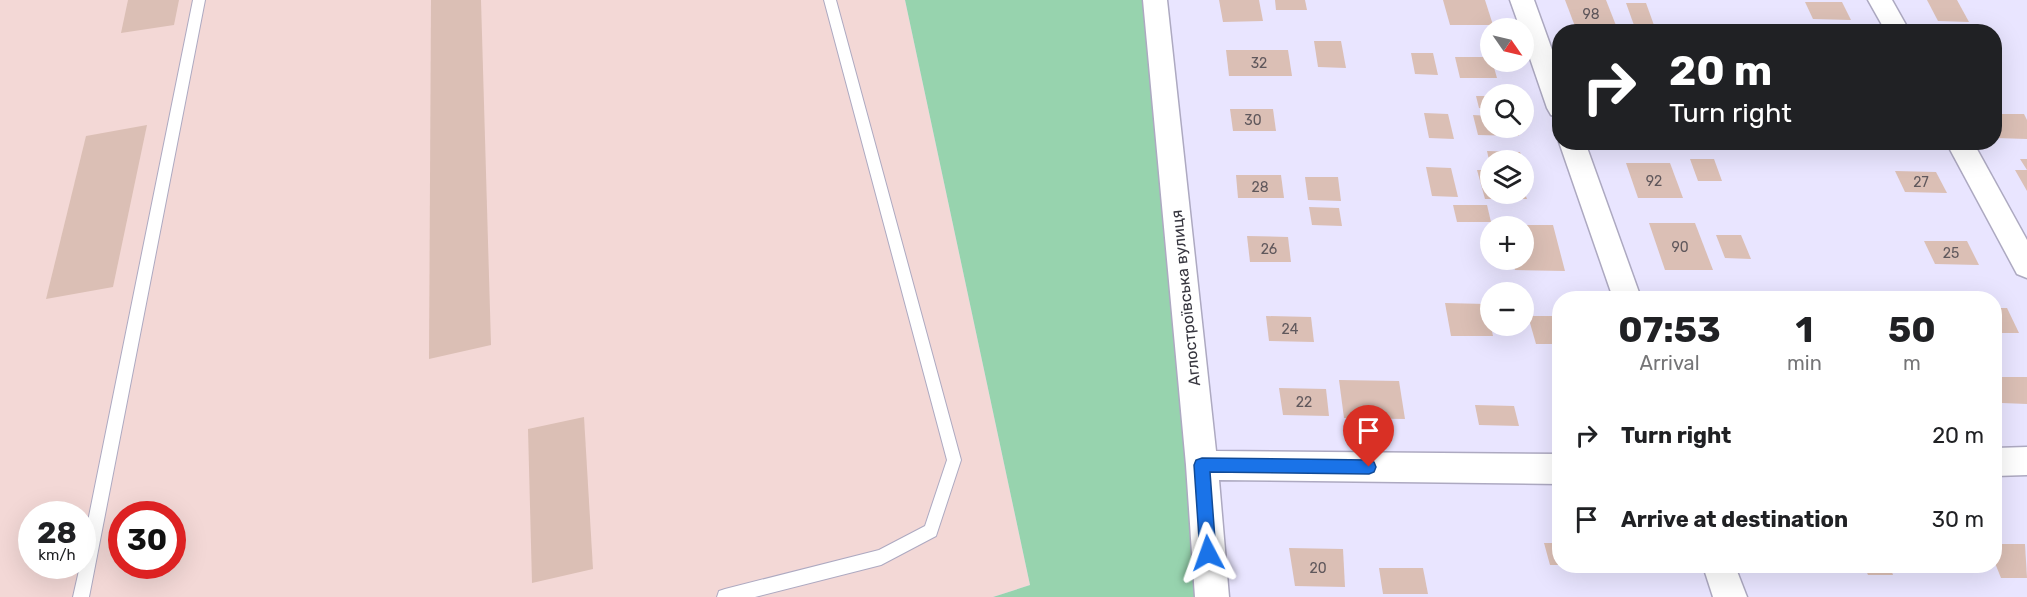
<!DOCTYPE html>
<meta charset="utf-8">
<style>
:root{--surface:#fff;--page:#f2f2f2;--text:#202124;--muted:#757577}
body{margin:0;font-family:Rubik,sans-serif;background:var(--page);color:var(--text);height:100vh;display:flex;flex-direction:column;font-size:22px;white-space:nowrap}
*{box-sizing:border-box;margin:0}
p{font-size:20px;color:var(--muted)}
.icon{flex:none;width:33px;height:33px;fill:none;stroke:currentColor;stroke-width:2;stroke-linecap:round;stroke-linejoin:round}
.map{position:relative;flex:1;overflow:hidden}
.details{position:absolute;left:1552px;top:291px;width:450px;height:282px;display:flex;flex-direction:column;background:var(--surface);border-radius:24px;box-shadow:0 6px 24px #0002}
.details>*{flex:none}
.banner{position:absolute;left:1552px;top:24px;width:450px;height:126px;border-radius:24px;box-shadow:0 6px 24px #0002;background:#202124;color:#fff;overflow:hidden}
.needle{width:39px;rotate:124deg}
.buttons{position:absolute;left:1480px;top:18px;display:grid;gap:12px}
.buttons a{display:grid;place-items:center;width:54px;height:54px;border-radius:50%;background:var(--surface);box-shadow:0 6px 24px #0002;font-size:30px}
.speed{position:absolute;left:18px;top:501px;display:flex;gap:12px;font-size:30px;font-weight:700;text-align:center}
.speed>*{display:grid;place-content:center;width:78px;height:78px;border-radius:50%;background:var(--surface);box-shadow:0 6px 24px #0002;line-height:1}
.speed small{font-size:15px;font-weight:400}
.speed .limit{border:9px solid #d22;background:#fff;color:#111}
.pin{position:absolute;display:grid;place-items:center;width:51px;height:51px;color:#fff;margin:-62px -26px;border-radius:50% 50% 50% 0;rotate:-45deg;box-shadow:0 0 6px #0007}
.pin .icon{rotate:45deg}
.me{position:absolute;width:66px;margin:-33px;rotate:356deg;stroke-linejoin:round;filter:drop-shadow(0 0 4px #0008)}
.turn{display:flex;align-items:center;gap:21px;height:126px;padding:0 18px;font-size:27px}
.turn .icon{width:78px;height:78px;stroke-width:2.5}
.turn b{display:block;font-size:42px;line-height:51px}
.eta{display:flex;justify-content:space-evenly;align-items:center;height:102px;text-align:center}
.eta b{font-size:36px;font-weight:700;line-height:42px}
ul{padding:0;list-style:none}
li{display:flex;align-items:center;gap:18px;height:84px;padding:0 18px}
li div{flex:1}
li b{display:block;font-size:22px}
li em{font-style:normal}
.map>svg:first-child{display:block}
.industrial{fill:#f3d8d6;fill-rule:evenodd}
.green{fill:#97d3ae}
.building{fill:#dbbfb5}
.lines{fill:none;stroke-linecap:round;stroke-linejoin:round}
.service-casing{stroke:#ada9c1;stroke-width:2}
.minor-casing{stroke:#ada9c1;stroke-width:3}
.service{fill:#fff;fill-rule:evenodd}
.minor{fill:#fff;fill-rule:evenodd}
.route{fill:#1a73e8;stroke:#114b97;stroke-width:1.5}
.labels{text-anchor:middle;stroke-width:4.5;stroke-linejoin:round;paint-order:stroke}
.number-label{font-size:14px;fill:#60585c}
.street-label{font-size:16px;fill:#37363f;stroke:#fff}
</style>
<div class="map">
<svg width="2027" height="597" viewBox="0 0 2027 597">
<rect width="100%" height="100%" fill="#e9e5ff"/>
<!-- industrial -->
<path class="industrial" d="M 0,0 L 905,0 L 1030,585 L 993,597 L 0,597 ZM 32,514 L 82,514 L 82,566 L 32,566 ZM 122,514 L 172,514 L 172,566 L 122,566 Z"/>
<!-- green -->
<path class="green" d="M 905,0 L 1155,0 L 1212,597 L 993,597 L 1030,585 Z"/>
<!-- building -->
<g class="building">
<path d="M 128,0 L 179,0 L 174,25 L 121,33 Z"/>
<path d="M 431,0 L 481,0 L 491,345 L 429,359 Z"/>
<path d="M 1219,0 L 1259,0 L 1263,21 L 1223,22 Z"/>
<path d="M 1275,0 L 1305,0 L 1307,10 L 1276,10 Z"/>
<path d="M 1443,0 L 1485,0 L 1493,25 L 1450,25 Z"/>
<path d="M 1565,0 L 1606,0 L 1617,28 L 1576,29 Z"/>
<path d="M 1927,0 L 1957,0 L 1969,22 L 1938,21 Z"/>
<path d="M 1805,2 L 1842,2 L 1851,20 L 1813,19 Z"/>
<path d="M 1626,3 L 1646,3 L 1655,28 L 1635,28 Z"/>
<path d="M 1314,41 L 1341,41 L 1346,68 L 1318,67 Z"/>
<path d="M 1226,50 L 1288,50 L 1292,76 L 1229,76 Z"/>
<path d="M 1411,53 L 1433,53 L 1438,75 L 1415,74 Z"/>
<path d="M 1455,57 L 1491,57 L 1497,78 L 1460,78 Z"/>
<path d="M 1476,96 L 1491,96 L 1491,109 L 1479,108 Z"/>
<path d="M 1230,109 L 1273,109 L 1276,131 L 1233,131 Z"/>
<path d="M 1424,113 L 1448,114 L 1454,139 L 1429,138 Z"/>
<path d="M 1995,114 L 2024,114 L 2027,120 L 2027,139 L 1996,138 Z"/>
<path d="M 1473,115 L 1491,116 L 1491,128 L 1516,128 L 1519,136 L 1478,135 Z"/>
<path d="M 147,125 L 113,287 L 46,299 L 86,136 Z"/>
<path d="M 1487,151 L 1520,152 L 1523,160 L 1489,160 Z"/>
<path d="M 1690,159 L 1714,159 L 1722,181 L 1698,181 Z"/>
<path d="M 2020,159 L 2027,159 L 2027,191 L 2015,170 L 2027,170 Z"/>
<path d="M 1626,163 L 1670,163 L 1683,198 L 1638,198 Z"/>
<path d="M 1426,167 L 1451,168 L 1458,197 L 1432,196 Z"/>
<path d="M 1477,170 L 1491,170 L 1491,194 L 1525,194 L 1527,199 L 1485,199 Z"/>
<path d="M 1895,171 L 1936,172 L 1947,193 L 1905,192 Z"/>
<path d="M 1236,175 L 1281,175 L 1284,198 L 1238,198 Z"/>
<path d="M 1305,177 L 1338,177 L 1341,201 L 1308,200 Z"/>
<path d="M 1453,205 L 1487,205 L 1491,222 L 1457,222 Z"/>
<path d="M 1309,207 L 1339,208 L 1342,226 L 1312,225 Z"/>
<path d="M 1649,223 L 1695,223 L 1713,270 L 1665,270 Z"/>
<path d="M 1524,225 L 1553,225 L 1565,271 L 1515,270 L 1512,260 L 1524,260 Z"/>
<path d="M 1716,235 L 1741,235 L 1751,259 L 1725,258 Z"/>
<path d="M 1247,236 L 1288,237 L 1291,262 L 1250,262 Z"/>
<path d="M 1924,241 L 1967,241 L 1979,265 L 1935,264 Z"/>
<path d="M 1669,294 L 1720,294 L 1722,298 L 1670,298 Z"/>
<path d="M 1445,303 L 1486,304 L 1493,336 L 1451,336 Z"/>
<path d="M 1995,308 L 2007,308 L 2019,333 L 1995,333 Z"/>
<path d="M 1266,316 L 1311,317 L 1314,342 L 1269,341 Z"/>
<path d="M 1528,316 L 1560,316 L 1560,344 L 1536,344 Z"/>
<path d="M 1995,377 L 2027,377 L 2027,404 L 2002,403 L 1995,388 Z"/>
<path d="M 1339,380 L 1399,381 L 1405,419 L 1344,418 Z"/>
<path d="M 1279,388 L 1326,389 L 1329,416 L 1283,415 Z"/>
<path d="M 1475,405 L 1514,406 L 1519,426 L 1479,425 Z"/>
<path d="M 584,417 L 593,569 L 532,583 L 528,429 Z"/>
<path d="M 1544,543 L 1560,543 L 1560,565 L 1550,565 Z"/>
<path d="M 1995,544 L 2025,544 L 2027,578 L 2001,578 L 1995,563 Z"/>
<path d="M 1289,548 L 1343,549 L 1345,587 L 1295,586 Z"/>
<path d="M 1600,566 L 1655,566 L 1656,569 L 1600,568 Z"/>
<path d="M 1770,566 L 1824,566 L 1826,570 L 1772,570 Z"/>
<path d="M 1864,566 L 1890,566 L 1893,575 L 1868,575 Z"/>
<path d="M 1379,568 L 1423,568 L 1428,594 L 1383,594 Z"/>
</g>
<g class="lines">
<defs>
<g id="service">
<path d="M 193,0 L 205,0 L 89,597 L 73,597 L 80,566 L 82,566 L 82,551 Z"/>
<path d="M 824,0 L 836,0 L 961,460 L 936,536 L 881,565 L 755,597 L 717,597 L 719,591 L 725,589 L 879,550 L 925,526 L 947,460 Z"/>
</g>
<g id="minor">
<path d="M 1143,0 L 1167,0 L 1216,451 L 1560,454 L 1560,484 L 1219,480 L 1229,597 L 1195,597 L 1186,465 Z"/>
<path d="M 1510,0 L 1534,0 L 1560,72 L 1560,118 L 1551,115 L 1547,108 L 1524,41 L 1524,28 L 1520,28 Z"/>
<path d="M 1868,0 L 1892,0 L 1910,32 L 1886,32 Z"/>
<path d="M 1560,140 L 1560,142 L 1585,142 L 1641,298 L 1613,298 L 1559,142 Z"/>
<path d="M 1946,142 L 1973,142 L 2027,240 L 2027,278 L 2017,274 Z"/>
<path d="M 2027,447 L 2027,475 L 1995,476 L 1995,448 Z"/>
<path d="M 1703,566 L 1735,566 L 1747,597 L 1713,597 Z"/>
</g>
</defs>
<!-- service casing -->
<use href="#service" class="service-casing"/>
<!-- minor casing -->
<use href="#minor" class="minor-casing"/>
<!-- service -->
<use href="#service" class="service"/>
<!-- minor -->
<use href="#minor" class="minor"/>
</g>
<!-- route -->
<path class="route" d="M 1202,458 L 1369,460 L 1374,462 L 1376,467 L 1374,472 L 1369,474 L 1210,472 L 1216,553 L 1214,558 L 1208,560 L 1203,558 L 1200,553 L 1194,465 L 1196,460 Z"/>
<g class="labels">
<!-- number labels -->
<g class="number-label">
<text x="1591" y="19">98</text>
<text x="1259" y="68">32</text>
<text x="1253" y="125">30</text>
<text x="1654" y="186">92</text>
<text x="1921" y="187">27</text>
<text x="1260" y="192">28</text>
<text x="1680" y="252">90</text>
<text x="1269" y="254">26</text>
<text x="1951" y="258">25</text>
<text x="1290" y="334">24</text>
<text x="1304" y="407">22</text>
<text x="1318" y="573">20</text>
</g>
<!-- street labels -->
<g class="street-label">
<text transform="translate(1185 298) rotate(-96)" y="6">Аглостроївська вулиця</text>
</g>
</g>
</svg>
<div class="buttons">
<a><svg class="needle" viewBox="-14 -14 28 28"><path d="M0-13l5 13h-10z" fill="#e53935"/><path d="M0 13l5-13h-10z" fill="#757577"/></svg></a>
<a><svg class="icon" aria-label="search" viewBox="0 0 24 24"><circle cx="10" cy="10" r="6"/><path d="M15 15l6 6"/></svg></a>
<a><svg class="icon" aria-label="layers" viewBox="0 0 24 24"><path d="M12 4l9 5-9 5-9-5zM3 14l9 5 9-5"/></svg></a>
<a>+</a>
<a>−</a>
</div>
<div class="speed"><div>28<small>km/h</small></div><div class="limit">30</div></div>
<div class="pin" style="left:1369px;top:467px;background:#d93025"><svg class="icon" aria-label="arrive" viewBox="0 0 24 24"><path d="M6 21V4h12l-3 4 3 4H6"/></svg></div>
<svg class="me" style="left:1208px;top:553px" viewBox="-20 -20 40 40"><path d="M0-17L14 15 0 8-14 15z" fill="#1a73e8" stroke="#fff" stroke-width="4"/></svg>
<div class="banner">
<div class="turn"><svg class="icon" aria-label="right" viewBox="0 0 24 24"><path d="M7 20v-9h11M14 6l5 5-5 5"/></svg><div><b>20 m</b>Turn right</div></div>
</div>
<section class="details">
<div class="eta">
<div><b>07:53</b><p>Arrival</p></div>
<div><b>1</b><p>min</p></div>
<div><b>50</b><p>m</p></div>
</div>
<ul>
<li><svg class="icon" aria-label="right" viewBox="0 0 24 24"><path d="M7 20v-9h11M14 6l5 5-5 5"/></svg><div><b>Turn right</b></div><em>20 m</em></li>
<li><svg class="icon" aria-label="arrive" viewBox="0 0 24 24"><path d="M6 21V4h12l-3 4 3 4H6"/></svg><div><b>Arrive at destination</b></div><em>30 m</em></li>
</ul>
</section>
</div>
